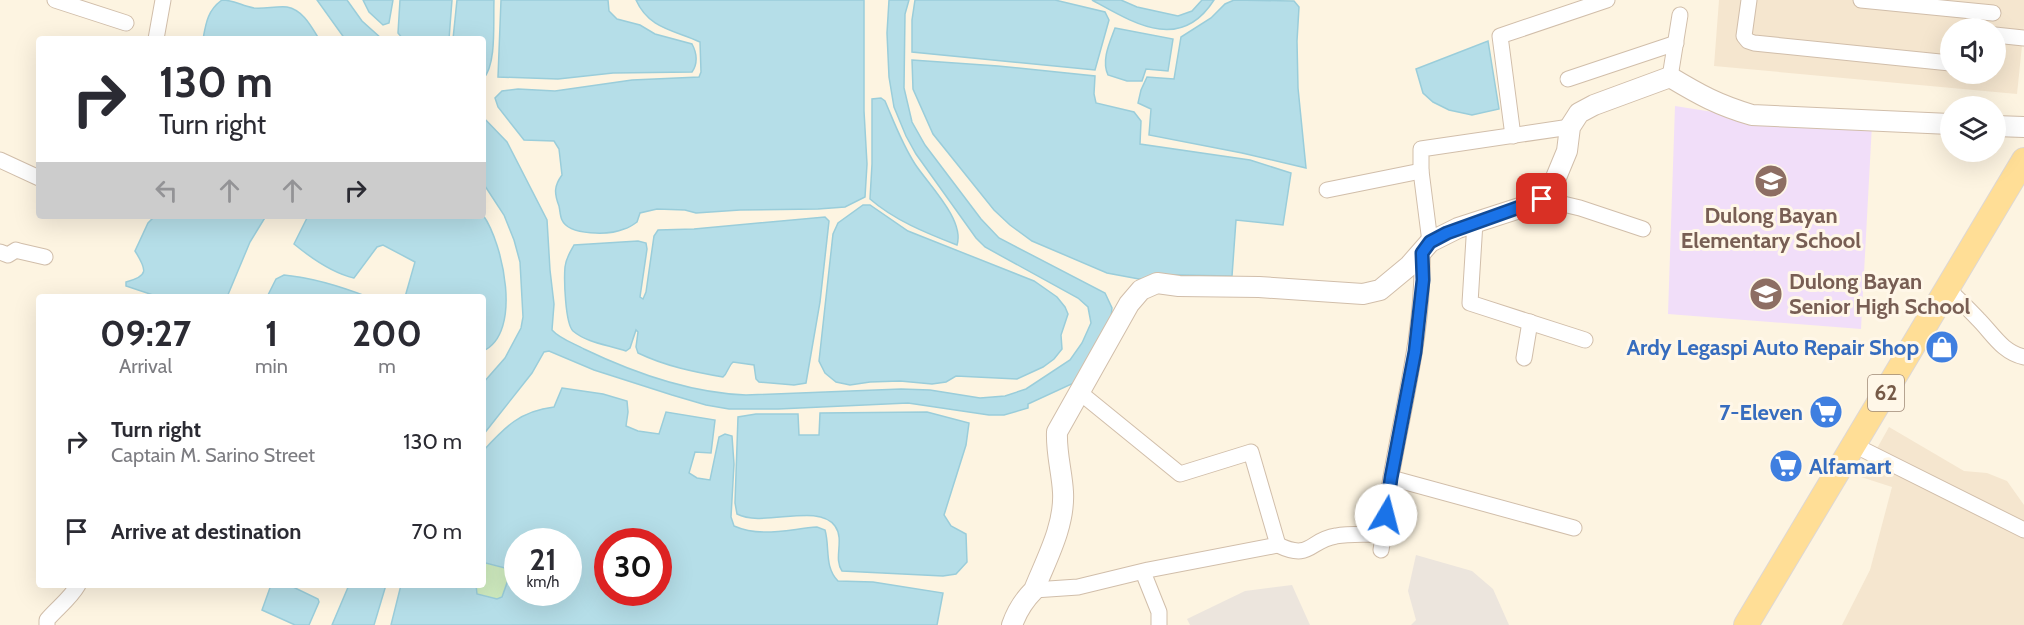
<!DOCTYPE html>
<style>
:root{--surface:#fff;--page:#f2f2f3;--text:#2b2b33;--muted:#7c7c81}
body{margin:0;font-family:Cabin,sans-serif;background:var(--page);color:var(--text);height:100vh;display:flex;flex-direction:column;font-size:22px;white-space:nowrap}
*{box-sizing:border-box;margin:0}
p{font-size:20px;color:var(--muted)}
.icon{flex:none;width:33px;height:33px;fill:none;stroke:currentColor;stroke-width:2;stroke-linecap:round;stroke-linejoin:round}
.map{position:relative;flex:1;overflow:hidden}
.sheet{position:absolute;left:36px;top:294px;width:450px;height:294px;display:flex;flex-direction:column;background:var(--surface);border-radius:6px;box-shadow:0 6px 24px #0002}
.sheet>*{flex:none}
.guide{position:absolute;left:36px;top:36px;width:450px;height:183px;border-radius:6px;box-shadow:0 6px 24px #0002;background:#fff;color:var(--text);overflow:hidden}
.controls{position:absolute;left:1940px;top:18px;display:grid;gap:12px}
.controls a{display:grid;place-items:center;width:66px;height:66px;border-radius:50%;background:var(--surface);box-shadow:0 6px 24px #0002;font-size:30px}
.speed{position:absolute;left:504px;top:528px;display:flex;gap:12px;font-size:30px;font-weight:700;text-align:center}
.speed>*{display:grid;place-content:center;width:78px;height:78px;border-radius:50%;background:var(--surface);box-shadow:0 6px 24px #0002;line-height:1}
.speed small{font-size:15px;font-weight:400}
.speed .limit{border:9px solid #d22;background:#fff;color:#111}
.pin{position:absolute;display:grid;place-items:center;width:51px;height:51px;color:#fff;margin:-26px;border-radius:12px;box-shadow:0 3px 9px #0006}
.me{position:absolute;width:66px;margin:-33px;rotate:8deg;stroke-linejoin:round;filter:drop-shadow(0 0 4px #0008)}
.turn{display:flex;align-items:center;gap:21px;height:126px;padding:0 24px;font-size:27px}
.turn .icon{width:78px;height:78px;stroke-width:2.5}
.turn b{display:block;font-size:42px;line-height:51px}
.lanes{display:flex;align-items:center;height:57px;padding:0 24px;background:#0003;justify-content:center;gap:30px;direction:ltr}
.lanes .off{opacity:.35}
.eta{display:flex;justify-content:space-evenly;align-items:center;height:102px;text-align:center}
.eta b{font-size:36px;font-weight:700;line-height:42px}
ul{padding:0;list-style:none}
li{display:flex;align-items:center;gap:18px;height:90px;padding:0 24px}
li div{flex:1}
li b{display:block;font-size:22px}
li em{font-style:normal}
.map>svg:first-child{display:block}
.residential{fill:#f5e6cf;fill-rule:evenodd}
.industrial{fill:#ece5dd}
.education{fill:#f1def9}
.green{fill:#cfebbf}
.water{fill:#b5dee8;stroke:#9acdda;stroke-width:1.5;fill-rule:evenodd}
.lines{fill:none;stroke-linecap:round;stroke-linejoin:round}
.minor-casing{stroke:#d1beaa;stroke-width:17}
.tertiary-casing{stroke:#d1beaa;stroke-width:22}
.primary-casing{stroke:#ded7d3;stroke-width:26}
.minor{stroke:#fff;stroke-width:15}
.tertiary{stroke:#fff;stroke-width:20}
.primary{stroke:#ffde96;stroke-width:24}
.route-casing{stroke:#114b97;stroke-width:15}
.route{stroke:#1a73e8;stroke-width:10}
.labels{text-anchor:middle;stroke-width:6;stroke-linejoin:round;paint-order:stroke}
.shield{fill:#fff7e8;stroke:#9f8977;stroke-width:1.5}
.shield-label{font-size:21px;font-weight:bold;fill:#765a47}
.education-label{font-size:22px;font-weight:bold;fill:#785e54;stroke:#fff7e8}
.shop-label{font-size:22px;font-weight:bold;fill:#366cbe;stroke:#fff7e8;text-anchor:end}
</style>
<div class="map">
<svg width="2024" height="625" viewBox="0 0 2024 625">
<rect width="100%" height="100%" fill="#fdf4e1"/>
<!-- residential -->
<g class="residential">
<path d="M 1719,0 L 2024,0 L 2024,26 L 2017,94 L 1714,66 ZM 1950,28 L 1995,28 L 1995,74 L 1950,74 Z"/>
<path d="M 1889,427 L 1964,471 L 1987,473 L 2007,481 L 2024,505 L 2024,625 L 1842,625 L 1870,570 L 1892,487 L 1861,477 Z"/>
</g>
<!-- industrial -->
<g class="industrial">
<path d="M 1416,555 L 1472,571 L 1493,589 L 1509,625 L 1411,625 L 1416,620 L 1408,591 Z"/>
<path d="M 1292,585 L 1310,625 L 1190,625 L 1187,619 L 1245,591 Z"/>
</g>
<!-- education -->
<path class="education" d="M 1675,106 L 1764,120 L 1872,124 L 1861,329 L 1668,314 Z"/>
<!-- green -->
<path class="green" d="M 485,563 L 509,569 L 508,580 L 502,597 L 497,599 L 477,594 L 476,585 L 483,585 L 483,567 Z"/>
<!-- water -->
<g class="water">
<path d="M 222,0 C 234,0 242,6 254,8 C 265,9 276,6 287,7 C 303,10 311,26 319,39 L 203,39 C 206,22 208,10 222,0 Z"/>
<path d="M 317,0 L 347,0 L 362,21 L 382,39 L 345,39 Z"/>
<path d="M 363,0 L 393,0 L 389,23 L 383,25 L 369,12 Z"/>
<path d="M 400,0 L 452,0 L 449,39 L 403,39 L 398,33 Z"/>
<path d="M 457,0 L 494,0 C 493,21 497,65 483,79 L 483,39 L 453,39 Z"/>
<path d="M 501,0 L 608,0 L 609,11 L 617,19 L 640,25 L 655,34 L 692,44 C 697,53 698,64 692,72 L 613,73 L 558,79 L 498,77 Z"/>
<path d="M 636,0 L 864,0 L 864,111 L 867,164 L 865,197 L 845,207 L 818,209 L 740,210 L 696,213 L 685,210 L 657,209 L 640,213 L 637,222 C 633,225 628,228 624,229 C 610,235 569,236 562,220 C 560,216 560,210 559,206 C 554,193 554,186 562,175 L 559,149 L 554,141 L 524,140 L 498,107 L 495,98 L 502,91 L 518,89 L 555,91 L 632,80 L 699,77 L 701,72 L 700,42 C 674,30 649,29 636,0 Z"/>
<path d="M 889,0 L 909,0 L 905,14 L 904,88 L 912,122 L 925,145 L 981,219 L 999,238 L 1105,293 L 1112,308 L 1111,318 L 1076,382 L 1028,404 L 1028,408 L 1004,415 L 989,415 L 908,403 L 778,409 L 729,409 L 706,405 L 672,395 L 594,370 L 549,351 L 544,352 L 532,373 L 483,435 L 483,383 L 505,358 L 521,328 L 523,317 L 520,262 L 514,240 L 504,215 L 483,183 L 483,117 L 507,142 L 547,220 L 550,270 L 554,304 L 552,330 C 560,339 573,343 584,349 C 634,373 690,393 746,395 L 901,389 L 930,390 L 980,398 L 1005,396 L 1026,389 L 1070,360 L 1082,343 L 1091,323 L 1088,307 L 1078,298 L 985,247 L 976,238 L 916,154 L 906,136 L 894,107 L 889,77 L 887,33 Z"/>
<path d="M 915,0 L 1055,0 L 1105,12 L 1109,20 L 1095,70 L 912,52 L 912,20 Z"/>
<path d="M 1092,0 L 1121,0 L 1137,7 L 1178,16 L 1192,11 L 1202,0 L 1214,0 C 1180,53 1134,23 1092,0 Z"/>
<path d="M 1234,0 L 1294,1 L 1299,7 L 1297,41 L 1298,88 L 1306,168 L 1242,153 L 1149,135 L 1151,109 L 1138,103 L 1141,90 L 1147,77 L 1174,79 L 1181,37 L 1211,18 L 1225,4 Z"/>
<path d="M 1115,28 L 1173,39 L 1168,71 L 1146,69 L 1142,81 L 1127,81 L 1108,75 C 1101,60 1110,42 1115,28 Z"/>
<path d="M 1488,41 L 1499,109 L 1472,115 L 1449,110 L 1433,102 L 1423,93 L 1416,69 Z"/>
<path d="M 912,60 L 998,66 L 1095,76 L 1094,94 L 1096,103 L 1134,112 L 1141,121 L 1140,144 L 1250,160 L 1291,173 L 1283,225 L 1236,220 L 1232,276 L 1176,275 L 1139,279 L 1107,273 L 1032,241 L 1010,225 L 994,210 L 933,134 L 913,89 Z"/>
<path d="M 881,98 L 885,101 C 894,122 902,144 915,164 C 928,184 965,220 957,245 C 926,233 894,220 870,199 L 872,164 L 872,99 Z"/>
<path d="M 863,205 L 870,205 L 908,231 L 1034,281 L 1057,297 L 1065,307 L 1068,314 L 1061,335 L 1062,349 L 1054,359 L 1043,367 L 1017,379 L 956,376 L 946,382 L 932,384 L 900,381 L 870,382 L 850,385 L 836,382 L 825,373 L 819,361 L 833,234 L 838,223 Z"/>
<path d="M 483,215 C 503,243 523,333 483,351 L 483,297 L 405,297 L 415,262 L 383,245 L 377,247 L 354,278 C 332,273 311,258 294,244 L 308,216 Z"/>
<path d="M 155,216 L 266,216 L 250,242 L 227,297 L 159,297 L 126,286 L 126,282 C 149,276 147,270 135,251 L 148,223 Z"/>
<path d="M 825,217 L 829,221 L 820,302 L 806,383 L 794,385 L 759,382 L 756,379 L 754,365 L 733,362 C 728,366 728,373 723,377 C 694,372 665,366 638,353 L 636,347 L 638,332 L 636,330 L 630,348 L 626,351 C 609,345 587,343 573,331 C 565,323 564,279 565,267 C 566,258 570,252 574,245 L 638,241 L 646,243 L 647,249 L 640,297 L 643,299 L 646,292 L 654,236 L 658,230 L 694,229 Z"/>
<path d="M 284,275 C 314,278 340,286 368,297 L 267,297 L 276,279 Z"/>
<path d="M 562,388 L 603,394 L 627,401 L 628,412 L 626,426 L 638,431 L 659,434 L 666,412 L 715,420 L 711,453 L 695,452 L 689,473 L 697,478 L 710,480 L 719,437 L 725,434 L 732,436 L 734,464 L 731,517 L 734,526 C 761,538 789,529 817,527 L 825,530 C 830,547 824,567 838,581 L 873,582 L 943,593 L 937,625 L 391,625 L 401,585 L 476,585 L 477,594 L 497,599 L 502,597 L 508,580 L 509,569 L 486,563 L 483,567 L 483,451 C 505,427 520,411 554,407 ZM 518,542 L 568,542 L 568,592 L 518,592 ZM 608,542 L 658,542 L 658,592 L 608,592 Z"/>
<path d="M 927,412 L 969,423 L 966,445 L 944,515 L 951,526 L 966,534 L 967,562 L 956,574 L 943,576 L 842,571 C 833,558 845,540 835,526 C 818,502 763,528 737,514 L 735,503 L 738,417 L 756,414 L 798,414 L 799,435 L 819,435 L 820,413 Z"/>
<path d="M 271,585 L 289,585 L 318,599 L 319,602 L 309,625 L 295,625 L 262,610 Z"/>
<path d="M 349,585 L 386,585 L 374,625 L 332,625 Z"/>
</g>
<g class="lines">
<defs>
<g id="minor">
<path d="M 55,0 L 126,23"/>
<path d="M 1749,0 L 1744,36 L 1748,41 L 1754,43 L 1950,63"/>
<path d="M 1861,0 L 1993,13"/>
<path d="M 1995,35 L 2024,38"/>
<path d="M 156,39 L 163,0"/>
<path d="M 1670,77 L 1680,15"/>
<path d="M 1568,79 L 1676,43"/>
<path d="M 1513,136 L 1500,36 L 1607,0"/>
<path d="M 0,160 L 39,178"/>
<path d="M 1327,190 L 1421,171"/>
<path d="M 1542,199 L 1580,208 L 1643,229"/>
<path d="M 1475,222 L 1470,303 L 1585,340"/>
<path d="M 1430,242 L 1421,171 L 1421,149 L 1570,127"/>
<path d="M 0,252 L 8,255 L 16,250 L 19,251 L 45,257"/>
<path d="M 1948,289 C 1958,299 1968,308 1978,319 C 1993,334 2002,352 2024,357"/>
<path d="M 1524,358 L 1530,322"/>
<path d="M 1854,445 L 2024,530"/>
<path d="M 1391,478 L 1574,528"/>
<path d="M 1278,545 C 1311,561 1309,540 1336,536 C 1351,533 1368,535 1384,534"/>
<path d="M 1381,550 C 1385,526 1387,501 1391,477 C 1404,402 1424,329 1422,253"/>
<path d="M 1143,572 L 1159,612 L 1159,625"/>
<path d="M 1034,590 L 1078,587 L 1148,570 L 1278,545 L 1251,452 L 1180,474 L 1078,391"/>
<path d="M 47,625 L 47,620 C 57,608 70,599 78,585"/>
</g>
<g id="tertiary">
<path d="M 1995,126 L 2024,127"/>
<path d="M 1012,625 C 1017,611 1024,600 1034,590 C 1046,560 1065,526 1063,492 C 1062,472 1056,453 1057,432 L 1129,304 L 1141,290 L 1157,283 L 1179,286 L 1259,287 L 1363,294 L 1380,290 L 1409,266 L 1430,242 L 1458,228 L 1529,205 L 1542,199 L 1550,192 L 1567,151 L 1570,127 L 1579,113 L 1594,105 L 1670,77 C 1700,95 1718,105 1752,115 L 1950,124"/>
</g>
<path id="primary" d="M 1746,625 L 2024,160"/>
</defs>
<!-- minor casing -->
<use href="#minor" class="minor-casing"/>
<!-- tertiary casing -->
<use href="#tertiary" class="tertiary-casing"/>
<!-- primary casing -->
<use href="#primary" class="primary-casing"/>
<!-- minor -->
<use href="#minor" class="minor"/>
<!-- tertiary -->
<use href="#tertiary" class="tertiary"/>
<!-- primary -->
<use href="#primary" class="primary"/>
</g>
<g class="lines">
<defs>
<path id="route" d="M 1386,515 L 1391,478 L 1415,352 L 1423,280 L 1422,253 L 1430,242 L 1447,233 L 1542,199"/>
</defs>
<!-- route casing -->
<use href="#route" class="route-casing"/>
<!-- route -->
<use href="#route" class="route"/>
</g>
<!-- icons -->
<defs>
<symbol id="school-disc" viewBox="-11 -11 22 22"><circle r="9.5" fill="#8d6e63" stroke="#fff7e8"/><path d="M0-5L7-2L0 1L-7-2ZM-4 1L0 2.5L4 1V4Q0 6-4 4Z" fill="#fff"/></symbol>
<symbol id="shop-disc" viewBox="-11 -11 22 22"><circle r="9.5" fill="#3f7fe0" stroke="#fff7e8"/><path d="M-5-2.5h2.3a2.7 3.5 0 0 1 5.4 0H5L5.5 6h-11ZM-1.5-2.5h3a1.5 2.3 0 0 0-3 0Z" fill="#fff"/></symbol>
<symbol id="supermarket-disc" viewBox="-11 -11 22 22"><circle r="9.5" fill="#3f7fe0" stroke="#fff7e8"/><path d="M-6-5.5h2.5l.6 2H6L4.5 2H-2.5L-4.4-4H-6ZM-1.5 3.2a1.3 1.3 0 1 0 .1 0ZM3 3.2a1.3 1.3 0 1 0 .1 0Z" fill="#fff"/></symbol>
</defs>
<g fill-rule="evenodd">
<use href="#school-disc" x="1752" y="162" width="38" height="38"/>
<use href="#school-disc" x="1747" y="275" width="38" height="38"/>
<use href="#shop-disc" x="1923" y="328" width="38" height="38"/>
<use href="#supermarket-disc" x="1807" y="393" width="38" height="38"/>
<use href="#supermarket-disc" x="1767" y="447" width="38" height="38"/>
</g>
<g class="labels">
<!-- shield labels -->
<rect class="shield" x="1868" y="375" width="36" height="36" rx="4.5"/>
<g class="shield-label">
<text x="1886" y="400">62</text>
</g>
<!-- education labels -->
<g class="education-label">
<text x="1771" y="223">Dulong Bayan<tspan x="1771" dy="25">Elementary School</tspan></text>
<text x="1789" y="289" text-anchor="start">Dulong Bayan<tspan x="1789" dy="25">Senior High School</tspan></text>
</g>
<!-- shop labels -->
<g class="shop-label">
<text x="1919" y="355">Ardy Legaspi Auto Repair Shop</text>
<text x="1803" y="420">7-Eleven</text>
<text x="1809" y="474" text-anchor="start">Alfamart</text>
</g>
</g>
</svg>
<div class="controls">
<a><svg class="icon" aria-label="sound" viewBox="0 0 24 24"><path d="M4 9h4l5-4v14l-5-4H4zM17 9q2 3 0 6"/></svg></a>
<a><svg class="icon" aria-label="layers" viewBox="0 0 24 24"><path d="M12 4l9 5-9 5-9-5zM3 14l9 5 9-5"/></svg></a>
</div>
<div class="speed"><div>21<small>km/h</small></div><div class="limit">30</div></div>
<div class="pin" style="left:1542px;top:199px;background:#d93025"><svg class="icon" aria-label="arrive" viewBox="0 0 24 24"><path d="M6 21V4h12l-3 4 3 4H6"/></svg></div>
<svg class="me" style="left:1386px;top:515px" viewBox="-20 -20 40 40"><circle r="19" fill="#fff"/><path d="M0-13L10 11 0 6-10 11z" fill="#1a73e8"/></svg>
<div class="guide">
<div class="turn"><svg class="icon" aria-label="right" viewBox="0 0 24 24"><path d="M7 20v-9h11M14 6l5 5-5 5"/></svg><div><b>130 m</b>Turn right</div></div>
<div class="lanes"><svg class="icon off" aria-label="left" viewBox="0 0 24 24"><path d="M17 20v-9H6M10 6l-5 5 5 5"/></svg><svg class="icon off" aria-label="ahead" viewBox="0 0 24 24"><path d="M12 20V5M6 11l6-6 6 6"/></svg><svg class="icon off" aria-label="ahead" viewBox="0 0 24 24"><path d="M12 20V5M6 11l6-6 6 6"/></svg><svg class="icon" aria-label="right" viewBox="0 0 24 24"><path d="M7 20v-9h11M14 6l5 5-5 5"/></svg></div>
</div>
<section class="sheet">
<div class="eta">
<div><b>09:27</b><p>Arrival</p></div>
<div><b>1</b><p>min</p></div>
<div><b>200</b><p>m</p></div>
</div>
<ul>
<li><svg class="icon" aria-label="right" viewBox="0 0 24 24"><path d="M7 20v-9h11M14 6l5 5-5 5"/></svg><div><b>Turn right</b><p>Captain M. Sarino Street</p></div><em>130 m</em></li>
<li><svg class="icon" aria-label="arrive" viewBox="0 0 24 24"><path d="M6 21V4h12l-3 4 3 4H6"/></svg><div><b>Arrive at destination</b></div><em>70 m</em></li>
</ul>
</section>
</div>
